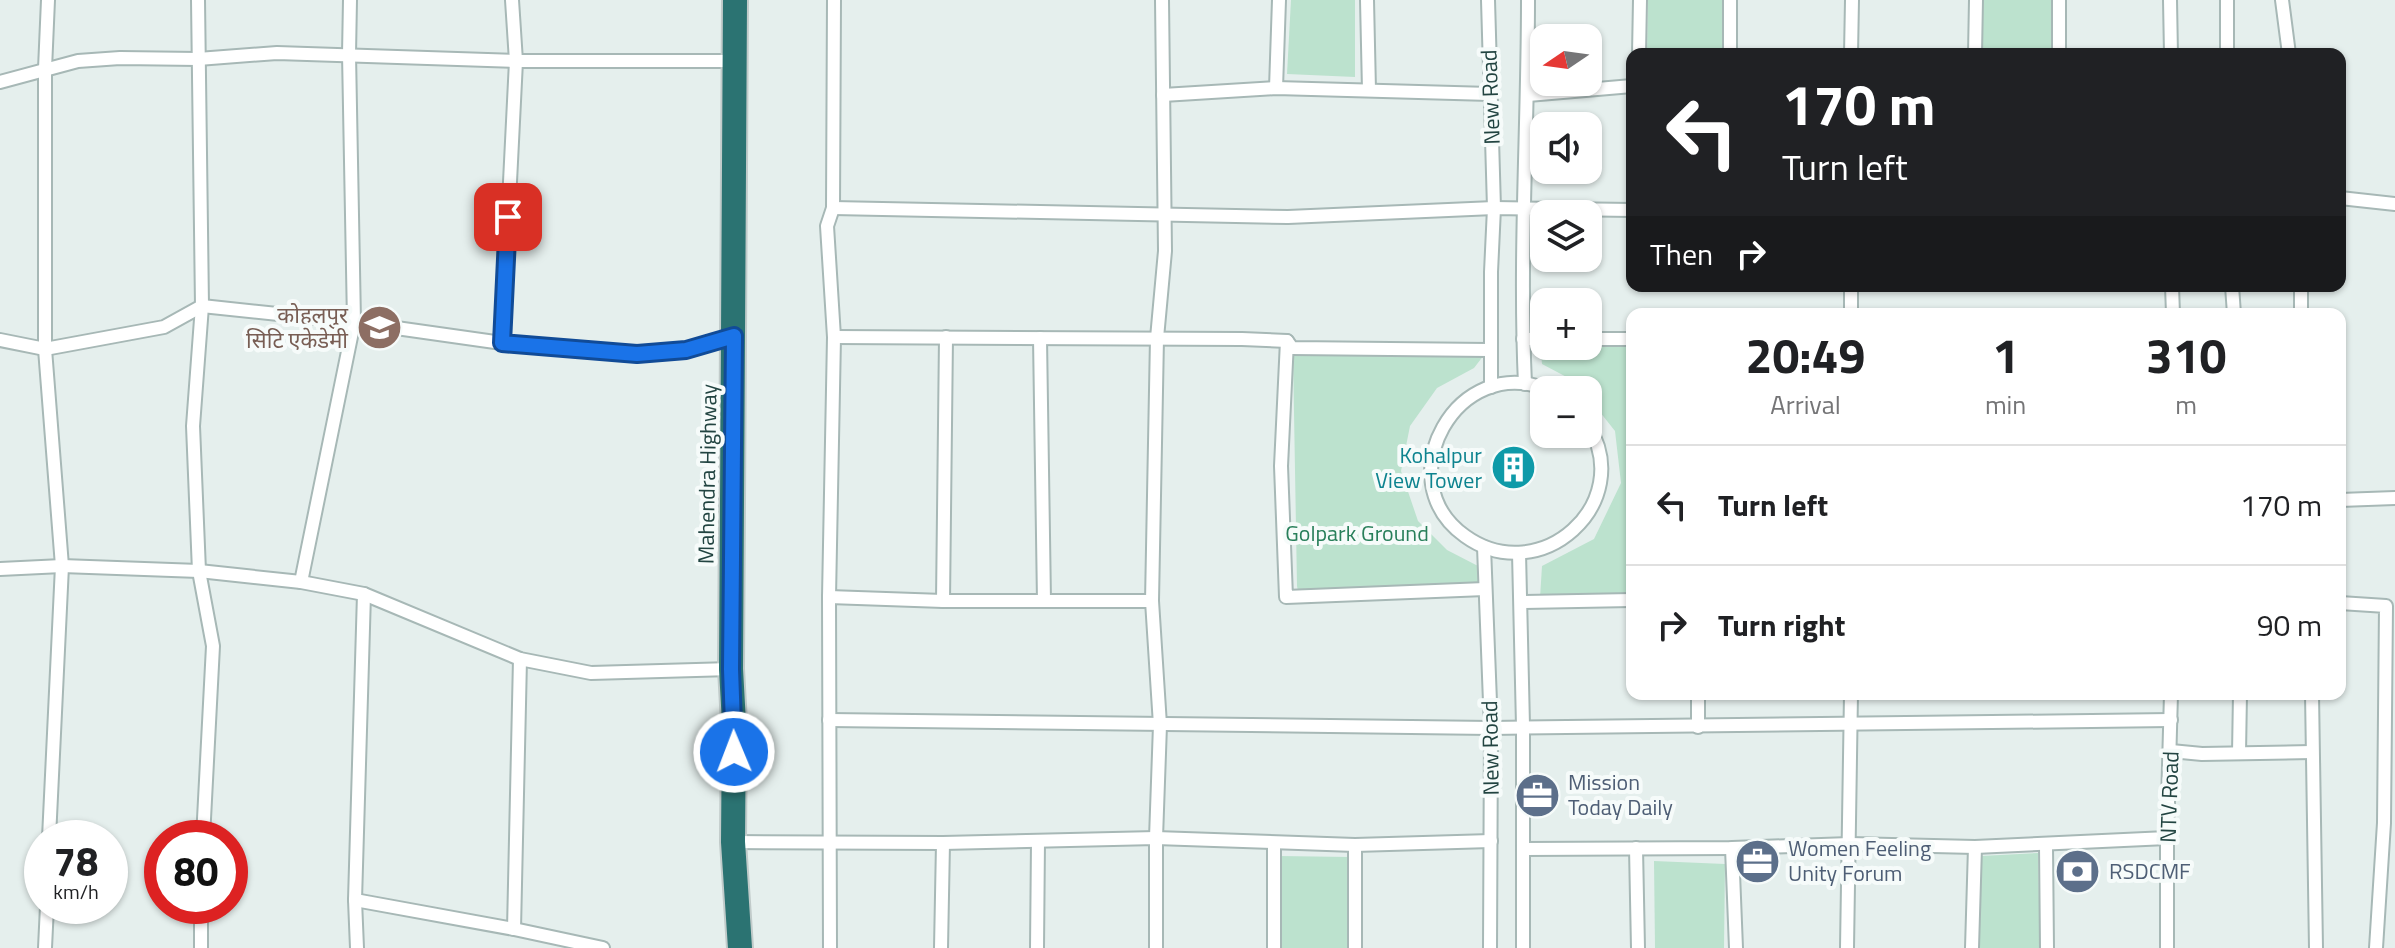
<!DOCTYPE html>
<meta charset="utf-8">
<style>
:root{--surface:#fff;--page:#f6f6f6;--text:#202124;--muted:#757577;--line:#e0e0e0}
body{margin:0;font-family:"Titillium Web","Noto Sans Devanagari",sans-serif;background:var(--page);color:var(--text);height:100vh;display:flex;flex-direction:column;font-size:30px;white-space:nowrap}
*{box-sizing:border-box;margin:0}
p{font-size:26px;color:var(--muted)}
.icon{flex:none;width:44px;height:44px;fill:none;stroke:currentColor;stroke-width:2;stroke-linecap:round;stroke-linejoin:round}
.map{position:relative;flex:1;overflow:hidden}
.details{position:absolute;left:1626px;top:308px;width:720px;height:392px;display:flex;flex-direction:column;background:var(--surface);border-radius:16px;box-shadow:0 2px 6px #0004}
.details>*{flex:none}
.guide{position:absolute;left:1626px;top:48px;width:720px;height:244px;border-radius:16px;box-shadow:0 2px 6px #0004;background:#202124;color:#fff;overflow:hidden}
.needle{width:52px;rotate:257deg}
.controls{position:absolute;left:1530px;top:24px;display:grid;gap:16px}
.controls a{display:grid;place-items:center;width:72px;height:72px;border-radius:16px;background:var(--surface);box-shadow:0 2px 6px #0004;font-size:40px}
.speed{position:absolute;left:24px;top:820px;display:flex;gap:16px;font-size:40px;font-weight:700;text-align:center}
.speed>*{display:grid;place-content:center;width:104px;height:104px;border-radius:50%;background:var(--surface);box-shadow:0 2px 6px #0004;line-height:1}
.speed small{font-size:20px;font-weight:400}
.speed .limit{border:12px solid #d22;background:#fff;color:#111}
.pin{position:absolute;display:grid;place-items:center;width:68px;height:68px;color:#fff;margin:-34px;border-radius:16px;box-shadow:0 4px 12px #0006}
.me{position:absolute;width:88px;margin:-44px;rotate:359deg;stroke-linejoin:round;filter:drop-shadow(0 0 6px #0008)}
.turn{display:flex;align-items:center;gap:28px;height:168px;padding:0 24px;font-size:36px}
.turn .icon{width:104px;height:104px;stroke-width:2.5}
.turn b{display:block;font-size:56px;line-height:68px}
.then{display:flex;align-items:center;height:76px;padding:0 24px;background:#0003;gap:16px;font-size:30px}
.eta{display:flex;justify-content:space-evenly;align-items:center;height:136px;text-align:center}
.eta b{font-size:48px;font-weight:700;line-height:56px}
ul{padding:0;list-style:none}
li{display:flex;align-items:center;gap:24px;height:120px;padding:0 24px;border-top:2px solid var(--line)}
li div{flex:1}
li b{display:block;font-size:30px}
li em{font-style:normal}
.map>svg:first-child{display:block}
.green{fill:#bce2ce}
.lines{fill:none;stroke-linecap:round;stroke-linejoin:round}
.street-casing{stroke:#a7b8b6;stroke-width:16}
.highway-casing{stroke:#c1cbca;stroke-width:28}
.street{stroke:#fff;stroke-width:12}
.highway{stroke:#2b7372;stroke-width:24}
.route-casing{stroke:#114b97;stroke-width:20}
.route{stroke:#1a73e8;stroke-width:14}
.labels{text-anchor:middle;stroke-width:8;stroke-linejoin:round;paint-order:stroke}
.street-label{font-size:22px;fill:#224441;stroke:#f6fbfa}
.education-label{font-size:22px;fill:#785e54;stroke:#f6fbfa;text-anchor:end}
.culture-label{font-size:22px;fill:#0d838f;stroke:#f6fbfa;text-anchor:end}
.park-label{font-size:22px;fill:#287f5a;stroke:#f6fbfa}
.service-label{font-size:22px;fill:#4e5e75;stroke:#f6fbfa;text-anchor:start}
</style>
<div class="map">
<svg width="2395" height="948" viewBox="0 0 2395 948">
<rect width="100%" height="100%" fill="#e5efed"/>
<!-- green -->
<g class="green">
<path d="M 1291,0 L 1355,0 L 1355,77 L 1287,74 Z"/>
<path d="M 1648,0 L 1723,0 L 1723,54 L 1647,54 Z"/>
<path d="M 1979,0 L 2058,0 L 2059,54 L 1978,54 Z"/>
<path d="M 1588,342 L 1632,342 L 1632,598 L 1540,598 L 1542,566 L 1594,539 L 1621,483 L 1615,431 L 1588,397 L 1588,390 L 1582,390 L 1576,382 L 1542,364 L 1540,343 L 1544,343 L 1544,346 L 1588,346 Z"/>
<path d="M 1293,354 L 1484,355 L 1474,368 L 1437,388 L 1410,426 L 1401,471 L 1418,521 L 1447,550 L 1478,566 L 1478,589 L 1299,596 L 1297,586 Z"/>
<path d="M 2038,853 L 2040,948 L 1979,948 L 1981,856 Z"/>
<path d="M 1279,856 L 1350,857 L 1349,948 L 1279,948 Z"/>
<path d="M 1654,861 L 1725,864 L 1724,948 L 1655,948 Z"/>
</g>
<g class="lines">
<defs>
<g id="street">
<path d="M 48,0 L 45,69 L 45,349 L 62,566 L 49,838"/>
<path d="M 198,0 L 202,306 L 193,426 L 199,571 L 213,646 L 203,838"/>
<path d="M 1367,0 L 1369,90"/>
<path d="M 1488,0 L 1494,208 L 1491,272 L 1491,387"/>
<path d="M 2059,0 L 2059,54"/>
<path d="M 2170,0 L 2171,54"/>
<path d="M 2227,0 L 2227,54"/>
<path d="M 2282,0 L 2289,54"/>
<path d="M 1639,54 L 1640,0"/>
<path d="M 1730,54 L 1730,0"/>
<path d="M 1851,54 L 1852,0"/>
<path d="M 1975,54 L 1976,0"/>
<path d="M 0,82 L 78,61 L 120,58 L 198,59 L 277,53 L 516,61 L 735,61"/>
<path d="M 1276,88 L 1279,0"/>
<path d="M 1163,95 L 1276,88 L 1490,94"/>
<path d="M 1528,95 L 1632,86"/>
<path d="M 2340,198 L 2395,204"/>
<path d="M 833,208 L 1288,217 L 1494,208 L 1632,210"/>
<path d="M 2172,286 L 2173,314"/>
<path d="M 2232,286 L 2234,314"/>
<path d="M 1851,314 L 1851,286"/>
<path d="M 2301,314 L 2301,286"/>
<path d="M 834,337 L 1242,339 L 1287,341 L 1292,348 L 1489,350"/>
<path d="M 1040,338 L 1044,601"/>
<path d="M 1523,339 L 1544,339"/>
<path d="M 1588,339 L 1632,339"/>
<path d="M 0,340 L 45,349 L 164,327 L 202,306 L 354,322 L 502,343 L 637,354 L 686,350 L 734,336"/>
<path d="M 1287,341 L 1281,466 L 1286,597 L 1485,589"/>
<path d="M 502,343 L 516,61 L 512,0"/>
<path d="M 1525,384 C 1519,255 1528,128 1528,0"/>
<path d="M 1548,390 C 1458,351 1386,480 1465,536 C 1540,590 1637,503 1588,425"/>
<path d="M 2340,500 L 2395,498"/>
<path d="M 1484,547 L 1491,728 L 1490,948"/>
<path d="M 1519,553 L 1523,726 L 1523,948"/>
<path d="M 0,569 L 62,566 L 199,571 L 301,582 L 364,594 L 520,659 L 591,673 L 731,669"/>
<path d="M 301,582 L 354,322 L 349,54 L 350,0"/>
<path d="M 829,597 L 943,601 L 1152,601"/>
<path d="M 943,601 L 946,337"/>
<path d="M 1521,602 L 1632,600"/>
<path d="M 2340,603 L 2386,606 L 2384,823 L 2376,948"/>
<path d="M 2312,694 L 2316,948"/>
<path d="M 829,720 L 1491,728 L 2171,720"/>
<path d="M 1698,727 L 1698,694"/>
<path d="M 2171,751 L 2202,754 L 2312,752"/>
<path d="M 2239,753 L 2240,694"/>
<path d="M 733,842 L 943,843 L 1156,838 L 1355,845 L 1491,841"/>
<path d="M 1274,843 L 1274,948"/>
<path d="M 2046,846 L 2047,948"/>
<path d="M 1636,848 L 1638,948"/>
<path d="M 1732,848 L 1736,948"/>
<path d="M 1523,849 L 1732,848 L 1850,844 L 1975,847 L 2167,838"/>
<path d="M 355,900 L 514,929 L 603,948"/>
<path d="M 514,929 L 520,659"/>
<path d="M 45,948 L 47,906"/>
<path d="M 201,948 L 201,906"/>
<path d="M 357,948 L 355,900 L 364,594"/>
<path d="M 830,948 L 829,597 L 834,337 L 827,226 L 833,208 L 834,0"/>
<path d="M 941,948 L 943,843"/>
<path d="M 1037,948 L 1038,841"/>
<path d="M 1156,948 L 1156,838 L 1160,725 L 1152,601 L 1157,338 L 1165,251 L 1162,0"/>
<path d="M 1355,948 L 1355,845"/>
<path d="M 1847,948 L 1851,694"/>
<path d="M 1972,948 L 1975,847"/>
<path d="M 2167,948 L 2167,838 L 2171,694"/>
</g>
<path id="highway" d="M 735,0 L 731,669 L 734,723 L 733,842 L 740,948"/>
</defs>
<!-- street casing -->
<use href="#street" class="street-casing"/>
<!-- highway casing -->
<use href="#highway" class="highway-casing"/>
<!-- street -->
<use href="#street" class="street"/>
<!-- highway -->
<use href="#highway" class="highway"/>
</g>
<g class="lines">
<defs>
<path id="route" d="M 508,217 L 502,343 L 637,354 L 686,350 L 734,336 L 731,669 L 734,752"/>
</defs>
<!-- route casing -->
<use href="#route" class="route-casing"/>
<!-- route -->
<use href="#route" class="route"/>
</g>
<!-- icons -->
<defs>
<symbol id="school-disc" viewBox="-11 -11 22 22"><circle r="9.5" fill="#8d6e63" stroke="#f6fbfa"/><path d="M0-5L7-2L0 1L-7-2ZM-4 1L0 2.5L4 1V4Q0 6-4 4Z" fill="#fff"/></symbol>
<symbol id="building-disc" viewBox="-11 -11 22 22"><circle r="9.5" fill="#0f9aa8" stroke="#f6fbfa"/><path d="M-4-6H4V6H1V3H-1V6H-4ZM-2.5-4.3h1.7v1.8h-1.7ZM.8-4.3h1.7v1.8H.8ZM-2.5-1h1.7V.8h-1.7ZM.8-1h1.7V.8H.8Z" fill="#fff"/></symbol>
<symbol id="office-disc" viewBox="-11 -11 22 22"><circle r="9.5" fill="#5c6f8a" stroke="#f6fbfa"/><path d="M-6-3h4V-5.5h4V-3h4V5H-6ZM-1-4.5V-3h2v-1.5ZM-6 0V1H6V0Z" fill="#fff"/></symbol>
<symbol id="bank-disc" viewBox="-11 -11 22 22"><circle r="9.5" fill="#5c6f8a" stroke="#f6fbfa"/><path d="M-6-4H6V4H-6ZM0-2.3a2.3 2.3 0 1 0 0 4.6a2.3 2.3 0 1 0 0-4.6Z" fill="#fff"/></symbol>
</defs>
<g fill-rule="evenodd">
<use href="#school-disc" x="354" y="302" width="51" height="51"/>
<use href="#building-disc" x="1488" y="442" width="51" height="51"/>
<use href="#office-disc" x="1512" y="770" width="51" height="51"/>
<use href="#office-disc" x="1732" y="836" width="51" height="51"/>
<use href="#bank-disc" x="2052" y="846" width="51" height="51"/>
</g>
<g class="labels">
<!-- street labels -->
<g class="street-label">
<text transform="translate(1490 97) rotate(-92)" y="8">New Road</text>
<text transform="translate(707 474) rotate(-89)" y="8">Mahendra Highway</text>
<text transform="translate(1490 748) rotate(-91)" y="8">New Road</text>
<text transform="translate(2169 797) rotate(-88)" y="8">NTV Road</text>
</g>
<!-- education labels -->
<g class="education-label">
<text x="348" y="323">कोहलपुर<tspan x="348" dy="25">सिटि एकेडेमी</tspan></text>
</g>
<!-- culture labels -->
<g class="culture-label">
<text x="1482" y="463">Kohalpur<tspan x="1482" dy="25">View Tower</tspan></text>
</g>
<!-- park labels -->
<g class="park-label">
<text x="1357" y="541">Golpark Ground</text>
</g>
<!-- service labels -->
<g class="service-label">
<text x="1568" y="790">Mission<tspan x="1568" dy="25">Today Daily</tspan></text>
<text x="1788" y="856">Women Feeling<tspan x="1788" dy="25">Unity Forum</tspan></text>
<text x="2109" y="879">RSDCMF</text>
</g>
</g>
</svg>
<div class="controls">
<a><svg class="needle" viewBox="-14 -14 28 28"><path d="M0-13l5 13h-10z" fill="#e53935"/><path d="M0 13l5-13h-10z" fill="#757577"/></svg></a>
<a><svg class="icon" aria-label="sound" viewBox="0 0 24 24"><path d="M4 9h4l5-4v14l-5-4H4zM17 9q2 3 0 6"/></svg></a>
<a><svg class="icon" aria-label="layers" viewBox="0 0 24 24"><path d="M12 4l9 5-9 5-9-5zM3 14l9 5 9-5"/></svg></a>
<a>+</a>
<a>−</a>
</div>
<div class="speed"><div>78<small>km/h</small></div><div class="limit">80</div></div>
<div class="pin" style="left:508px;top:217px;background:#d93025"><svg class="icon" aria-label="arrive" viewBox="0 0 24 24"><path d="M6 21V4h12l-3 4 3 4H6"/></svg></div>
<svg class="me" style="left:734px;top:752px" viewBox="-20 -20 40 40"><circle r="17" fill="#1a73e8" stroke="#fff" stroke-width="3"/><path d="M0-11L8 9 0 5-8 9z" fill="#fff"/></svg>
<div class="guide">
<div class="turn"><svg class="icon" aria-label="left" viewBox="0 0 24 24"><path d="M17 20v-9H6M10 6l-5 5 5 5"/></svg><div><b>170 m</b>Turn left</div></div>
<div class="then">Then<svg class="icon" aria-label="right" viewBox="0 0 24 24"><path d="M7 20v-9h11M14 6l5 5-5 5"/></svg></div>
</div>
<section class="details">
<div class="eta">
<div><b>20:49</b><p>Arrival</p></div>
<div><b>1</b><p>min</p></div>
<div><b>310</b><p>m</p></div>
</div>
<ul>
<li><svg class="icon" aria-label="left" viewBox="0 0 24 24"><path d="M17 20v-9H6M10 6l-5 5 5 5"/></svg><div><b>Turn left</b></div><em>170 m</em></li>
<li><svg class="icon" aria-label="right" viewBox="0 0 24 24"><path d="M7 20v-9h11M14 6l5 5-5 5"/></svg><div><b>Turn right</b></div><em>90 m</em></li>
</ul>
</section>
</div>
